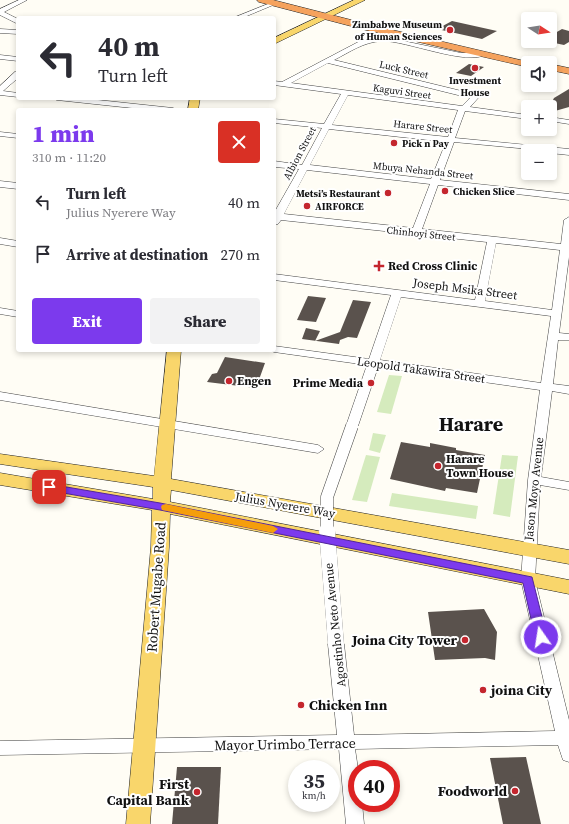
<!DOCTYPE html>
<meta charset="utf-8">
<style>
:root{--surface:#fff;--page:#f2f2f3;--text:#2b2b33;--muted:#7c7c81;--accent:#7c3aed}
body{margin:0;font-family:"Source Serif 4",serif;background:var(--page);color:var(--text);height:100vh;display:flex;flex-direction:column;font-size:15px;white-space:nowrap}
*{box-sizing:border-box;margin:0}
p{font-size:13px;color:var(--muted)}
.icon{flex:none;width:22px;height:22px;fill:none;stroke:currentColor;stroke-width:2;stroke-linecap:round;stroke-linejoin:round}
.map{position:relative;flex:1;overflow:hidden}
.sheet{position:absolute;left:16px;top:108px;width:260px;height:244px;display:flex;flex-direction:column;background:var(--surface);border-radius:4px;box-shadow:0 2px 6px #0003}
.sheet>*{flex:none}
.top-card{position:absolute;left:16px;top:16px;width:260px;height:84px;border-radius:4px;box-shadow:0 2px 6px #0003;background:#fff;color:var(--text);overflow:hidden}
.needle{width:26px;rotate:102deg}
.buttons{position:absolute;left:521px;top:12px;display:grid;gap:8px}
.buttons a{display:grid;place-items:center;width:36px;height:36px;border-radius:4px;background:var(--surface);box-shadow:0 2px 6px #0003;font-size:20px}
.speed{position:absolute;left:288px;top:760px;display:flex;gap:8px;font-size:20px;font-weight:700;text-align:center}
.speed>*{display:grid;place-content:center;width:52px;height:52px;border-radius:50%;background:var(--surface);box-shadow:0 2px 6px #0003;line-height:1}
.speed small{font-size:10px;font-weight:400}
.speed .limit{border:6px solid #d22;background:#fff;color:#111}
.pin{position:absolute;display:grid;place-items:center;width:34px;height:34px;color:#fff;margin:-17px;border-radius:8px;box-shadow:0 2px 6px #0006}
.me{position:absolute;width:44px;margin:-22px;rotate:347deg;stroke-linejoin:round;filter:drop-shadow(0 0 3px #0008)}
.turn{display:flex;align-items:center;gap:14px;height:84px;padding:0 16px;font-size:18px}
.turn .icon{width:52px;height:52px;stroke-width:2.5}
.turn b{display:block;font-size:28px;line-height:34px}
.round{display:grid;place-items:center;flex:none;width:42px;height:42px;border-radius:4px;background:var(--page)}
.overview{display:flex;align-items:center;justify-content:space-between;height:68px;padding:0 16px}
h1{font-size:24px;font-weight:800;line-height:30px;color:var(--accent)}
.cta{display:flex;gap:8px;margin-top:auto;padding:8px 16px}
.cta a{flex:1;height:46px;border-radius:4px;background:var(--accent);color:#fff;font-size:16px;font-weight:800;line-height:46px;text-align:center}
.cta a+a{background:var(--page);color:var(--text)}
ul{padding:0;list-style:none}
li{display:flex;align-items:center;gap:12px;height:52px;padding:0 16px}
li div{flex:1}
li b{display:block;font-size:15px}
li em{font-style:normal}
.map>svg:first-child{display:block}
.green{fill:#d5ebbd}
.building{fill:#5a524d}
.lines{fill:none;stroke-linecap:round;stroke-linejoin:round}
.minor-casing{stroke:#444;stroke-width:1}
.major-casing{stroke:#222;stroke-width:1}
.highway-casing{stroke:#222;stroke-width:1}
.minor{fill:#fff;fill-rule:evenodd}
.major{fill:#f9d66b;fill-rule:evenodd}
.highway{fill:#f5a25d;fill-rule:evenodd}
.minor-bridge-far1-casing{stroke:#444;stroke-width:13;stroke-linecap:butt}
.minor-bridge-casing{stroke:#444;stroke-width:16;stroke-linecap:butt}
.minor-bridge-far1{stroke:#fff;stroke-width:12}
.minor-bridge{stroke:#fff;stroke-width:16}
.route{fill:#7c3aed;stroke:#51269a}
.slow{fill:#f59e0b}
.poi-dot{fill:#c4262e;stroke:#fff;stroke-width:1.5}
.labels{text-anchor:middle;stroke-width:4;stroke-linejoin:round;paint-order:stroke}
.far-poi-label{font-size:10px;font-weight:bold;fill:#111;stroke:#fff;text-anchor:start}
.far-street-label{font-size:10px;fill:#111;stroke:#fff}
.poi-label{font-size:12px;font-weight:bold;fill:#111;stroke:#fff;text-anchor:start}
.street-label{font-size:12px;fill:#111;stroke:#fff}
.near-street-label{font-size:14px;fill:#111;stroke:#fff}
.near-poi-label{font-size:14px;font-weight:bold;fill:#111;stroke:#fff;text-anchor:end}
.town-label{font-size:20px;font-weight:bold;fill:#111;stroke:#fff}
</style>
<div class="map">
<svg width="569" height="824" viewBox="0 0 569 824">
<rect width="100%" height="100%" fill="#fffdf5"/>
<!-- green -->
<g class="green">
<path d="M 389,375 L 402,376 L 391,414 L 377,412 Z"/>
<path d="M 373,433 L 386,435 L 380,453 L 369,450 Z"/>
<path d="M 366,455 L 380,457 L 367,502 L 352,500 Z"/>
<path d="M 502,455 L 518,456 L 510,517 L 493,514 Z"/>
<path d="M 392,493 L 478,506 L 476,519 L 389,506 Z"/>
</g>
<!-- building -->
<g class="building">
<path d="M 452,21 L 497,31 L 482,39 L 437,29 Z"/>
<path d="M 562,29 L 569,31 L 569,42 L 564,45 L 550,42 L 550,36 Z"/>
<path d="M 469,64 L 484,67 L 471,76 L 456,73 Z"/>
<path d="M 569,89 L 569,107 L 555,111 L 551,110 L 551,104 L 554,98 Z"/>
<path d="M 308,296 L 326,298 L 316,322 L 297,320 Z"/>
<path d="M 353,300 L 371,302 L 357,338 L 348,337 L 340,340 L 339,344 L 302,339 L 306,328 L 320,331 L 315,341 L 340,332 Z"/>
<path d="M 225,357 L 265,363 L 256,388 L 207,382 L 212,374 L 217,373 Z"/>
<path d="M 401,442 L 430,447 L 430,443 L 456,448 L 456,450 L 485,455 L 477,493 L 446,488 L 445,491 L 390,479 Z"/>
<path d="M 484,609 L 497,632 L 495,660 L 485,658 L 435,660 L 428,612 Z"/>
<path d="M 526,757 L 541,824 L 503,824 L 490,758 Z"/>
<path d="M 177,767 L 221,767 L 218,824 L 172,824 Z"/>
</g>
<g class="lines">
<defs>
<g id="minor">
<path d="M 19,0 L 27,0 L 4,12 L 18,19 L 18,24 L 0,15 L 0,9 Z"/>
<path d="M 273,2 L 278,3 L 242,18 L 233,18 Z"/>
<path d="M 0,29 L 18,30 L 18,34 L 0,33 Z"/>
<path d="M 384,37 L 461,53 L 482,52 L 486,54 C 469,67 405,40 382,41 C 363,42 350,52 334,60 L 478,95 L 479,97 L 470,107 L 528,115 L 528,119 L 465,111 L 455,138 L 569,149 L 569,155 L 550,153 L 550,151 L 454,142 L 440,180 L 569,194 L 569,200 L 438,185 L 422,229 L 561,244 L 564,220 L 569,217 L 569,257 L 559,333 L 569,334 L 569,340 L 558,340 L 553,384 L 569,386 L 569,394 L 552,391 L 541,477 L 569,482 L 569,490 L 540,485 L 535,580 L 569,720 L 569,762 L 563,760 L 558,745 L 355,749 L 358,769 L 357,803 L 362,803 L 364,824 L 346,824 L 339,749 L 0,755 L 0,741 L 337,735 L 328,644 L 331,640 L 336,638 L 341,640 L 344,644 L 354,735 L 555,731 L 521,580 L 528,480 L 540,390 L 378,367 L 358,426 L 352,430 L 346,426 L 367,365 L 274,352 L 269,350 L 274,350 L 274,346 L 369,359 L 391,295 L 274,280 L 274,274 L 475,300 L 487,242 L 281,220 L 278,224 L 274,225 L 274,213 L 299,169 L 274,167 L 274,161 L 302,165 L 322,128 L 274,123 L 274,119 L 324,124 L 341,94 L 274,85 L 274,81 L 282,82 L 362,40 ZM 328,63 L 470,98 L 462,106 L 291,83 ZM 348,95 L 458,110 L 448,137 L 332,125 ZM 329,129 L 446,142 L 431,179 L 310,165 ZM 307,170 L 430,184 L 413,228 L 284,214 ZM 496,243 L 560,250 L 552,310 L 485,301 ZM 401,297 L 551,316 L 541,383 L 380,360 Z"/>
<path d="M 0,55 L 18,57 L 18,61 L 0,59 Z"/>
<path d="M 15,72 L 18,72 L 18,78 L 3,91 L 18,93 L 18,97 L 0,95 L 0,86 Z"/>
<path d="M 53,98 L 79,98 L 173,108 L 177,110 L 151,110 L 57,100 Z"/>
<path d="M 550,117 L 569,120 L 569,124 L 550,121 Z"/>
<path d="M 0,132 L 18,134 L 18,138 L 0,136 Z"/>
<path d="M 0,181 L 18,183 L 18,189 L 0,187 Z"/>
<path d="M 0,238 L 18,241 L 18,247 L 0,244 Z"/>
<path d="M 0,308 L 18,311 L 18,317 L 0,314 Z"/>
<path d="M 0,392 L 318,445 L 324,449 L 318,453 L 0,400 Z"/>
</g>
<g id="major">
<path d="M 354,0 L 365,0 L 274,44 L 274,38 Z"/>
<path d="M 190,98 L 200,98 L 198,110 L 188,110 Z"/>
<path d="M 167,350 L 181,350 L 171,479 L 569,550 L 569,564 L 171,490 L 170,502 L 569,580 L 569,594 L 170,514 L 169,547 L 150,824 L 126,824 L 151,547 L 152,510 L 0,485 L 0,473 L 153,499 L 153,487 L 0,464 L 0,454 L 154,476 Z"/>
</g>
<g id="highway">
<path d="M 257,0 L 273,0 L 367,24 L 533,63 L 528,63 L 528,67 L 366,30 L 259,2 Z"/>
<path d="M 550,64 L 569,68 L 569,74 L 550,70 Z"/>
</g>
</defs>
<!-- minor casing -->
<use href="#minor" class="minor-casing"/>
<!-- major casing -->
<use href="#major" class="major-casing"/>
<!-- highway casing -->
<use href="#highway" class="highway-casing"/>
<!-- minor -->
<use href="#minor" class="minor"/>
<!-- major -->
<use href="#major" class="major"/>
<!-- highway -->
<use href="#highway" class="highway"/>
<defs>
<path id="minor-bridge-far1" d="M 327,532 L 327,497 L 352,426"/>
<path id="minor-bridge" d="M 327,531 L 336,644"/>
</defs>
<!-- minor-bridge-far1 casing -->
<use href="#minor-bridge-far1" class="minor-bridge-far1-casing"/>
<!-- minor-bridge casing -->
<use href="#minor-bridge" class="minor-bridge-casing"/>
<!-- minor-bridge-far1 -->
<use href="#minor-bridge-far1" class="minor-bridge-far1"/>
<!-- minor-bridge -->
<use href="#minor-bridge" class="minor-bridge"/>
</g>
<!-- route -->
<path class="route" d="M 49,484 L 160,503 L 532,577 L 547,637 L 545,640 L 537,640 L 535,637 L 523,583 L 160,510 L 46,490 L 44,487 L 46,485 Z"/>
<!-- slow -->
<path class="slow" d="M 166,504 L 273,526 L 278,529 L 273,533 L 162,510 L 161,507 L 162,505 Z"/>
<!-- markers -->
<g class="poi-dot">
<circle cx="450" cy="30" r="4"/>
<circle cx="475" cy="68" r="4"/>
<circle cx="394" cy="143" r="4"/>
<circle cx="445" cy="191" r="4"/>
<circle cx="388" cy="193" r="4"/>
<circle cx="307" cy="206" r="4"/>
<path d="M377 260h4v4h4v4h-4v4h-4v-4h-4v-4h4z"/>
<circle cx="229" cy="381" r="4"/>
<circle cx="371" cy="383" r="4"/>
<circle cx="438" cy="466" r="4"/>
<circle cx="465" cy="640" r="4"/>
<circle cx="483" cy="690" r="4"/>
<circle cx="301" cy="705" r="4"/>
<circle cx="515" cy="791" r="4"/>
<circle cx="197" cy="792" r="4"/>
</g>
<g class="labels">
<!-- far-poi labels -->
<g class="far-poi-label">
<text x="442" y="28" text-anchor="end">Zimbabwe Museum<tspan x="442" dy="12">of Human Sciences</tspan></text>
<text x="475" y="84" text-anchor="middle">Investment<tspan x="475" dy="12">House</tspan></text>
<text x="402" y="147">Pick n Pay</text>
<text x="453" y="195">Chicken Slice</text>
<text x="380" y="197" text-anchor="end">Metsi’s Restaurant</text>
<text x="315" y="210">AIRFORCE</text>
</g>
<!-- far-street labels -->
<g class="far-street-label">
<text transform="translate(404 69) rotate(13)" y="4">Luck Street</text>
<text transform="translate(402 91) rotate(8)" y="4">Kaguvi Street</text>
<text transform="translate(423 126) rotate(6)" y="4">Harare Street</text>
<text transform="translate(299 153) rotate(-62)" y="4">Albion Street</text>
<text transform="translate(423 170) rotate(6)" y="4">Mbuya Nehanda Street</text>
<text transform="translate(421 233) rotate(6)" y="4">Chinhoyi Street</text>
</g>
<!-- poi labels -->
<g class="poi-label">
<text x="388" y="270">Red Cross Clinic</text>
<text x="237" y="385">Engen</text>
<text x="363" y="387" text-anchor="end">Prime Media</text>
<text x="446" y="463">Harare<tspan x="446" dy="14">Town House</tspan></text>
</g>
<!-- street labels -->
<g class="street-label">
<text transform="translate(465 289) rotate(7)" y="4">Joseph Msika Street</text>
<text transform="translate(421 370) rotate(8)" y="4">Leopold Takawira Street</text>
<text transform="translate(534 489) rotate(-84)" y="4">Jason Moyo Avenue</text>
<text transform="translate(285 505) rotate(10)" y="4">Julius Nyerere Way</text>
<text transform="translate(335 625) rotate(-96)" y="4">Agostinho Neto Avenue</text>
</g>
<!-- near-street labels -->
<g class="near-street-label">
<text transform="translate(156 587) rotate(-86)" y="5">Robert Mugabe Road</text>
<text transform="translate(285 744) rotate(-1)" y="5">Mayor Urimbo Terrace</text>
</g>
<!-- near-poi labels -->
<g class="near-poi-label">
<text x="457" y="645">Joina City Tower</text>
<text x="491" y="695" text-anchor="start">joina City</text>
<text x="309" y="710" text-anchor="start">Chicken Inn</text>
<text x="189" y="789">First<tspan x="189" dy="16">Capital Bank</tspan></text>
<text x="507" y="796">Foodworld</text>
</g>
<!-- town labels -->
<g class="town-label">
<text x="471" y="431">Harare</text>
</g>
</g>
</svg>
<div class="buttons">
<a><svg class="needle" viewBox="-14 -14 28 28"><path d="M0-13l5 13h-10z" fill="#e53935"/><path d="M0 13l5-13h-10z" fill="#7c7c81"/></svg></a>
<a><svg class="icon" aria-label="sound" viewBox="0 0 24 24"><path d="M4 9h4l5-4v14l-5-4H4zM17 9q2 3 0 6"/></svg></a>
<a>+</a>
<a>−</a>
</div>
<div class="speed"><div>35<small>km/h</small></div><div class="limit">40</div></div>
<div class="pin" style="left:49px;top:487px;background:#d93025"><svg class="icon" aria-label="arrive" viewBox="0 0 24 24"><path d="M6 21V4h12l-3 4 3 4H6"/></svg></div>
<svg class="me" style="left:541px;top:637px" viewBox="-20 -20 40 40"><circle r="17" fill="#7c3aed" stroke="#fff" stroke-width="3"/><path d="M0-11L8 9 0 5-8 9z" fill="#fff"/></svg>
<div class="top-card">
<div class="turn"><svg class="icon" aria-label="left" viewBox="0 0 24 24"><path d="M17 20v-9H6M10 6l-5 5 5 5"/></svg><div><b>40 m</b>Turn left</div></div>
</div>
<section class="sheet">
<div class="overview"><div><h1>1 min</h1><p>310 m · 11:20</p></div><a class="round" style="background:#d93025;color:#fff"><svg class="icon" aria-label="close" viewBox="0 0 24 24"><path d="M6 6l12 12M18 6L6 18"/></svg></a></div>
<ul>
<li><svg class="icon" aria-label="left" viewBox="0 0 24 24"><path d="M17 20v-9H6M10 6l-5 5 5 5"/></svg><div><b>Turn left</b><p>Julius Nyerere Way</p></div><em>40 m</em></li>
<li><svg class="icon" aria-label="arrive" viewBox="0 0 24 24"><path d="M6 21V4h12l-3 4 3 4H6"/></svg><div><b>Arrive at destination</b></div><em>270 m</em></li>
</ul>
<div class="cta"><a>Exit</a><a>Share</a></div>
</section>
</div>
